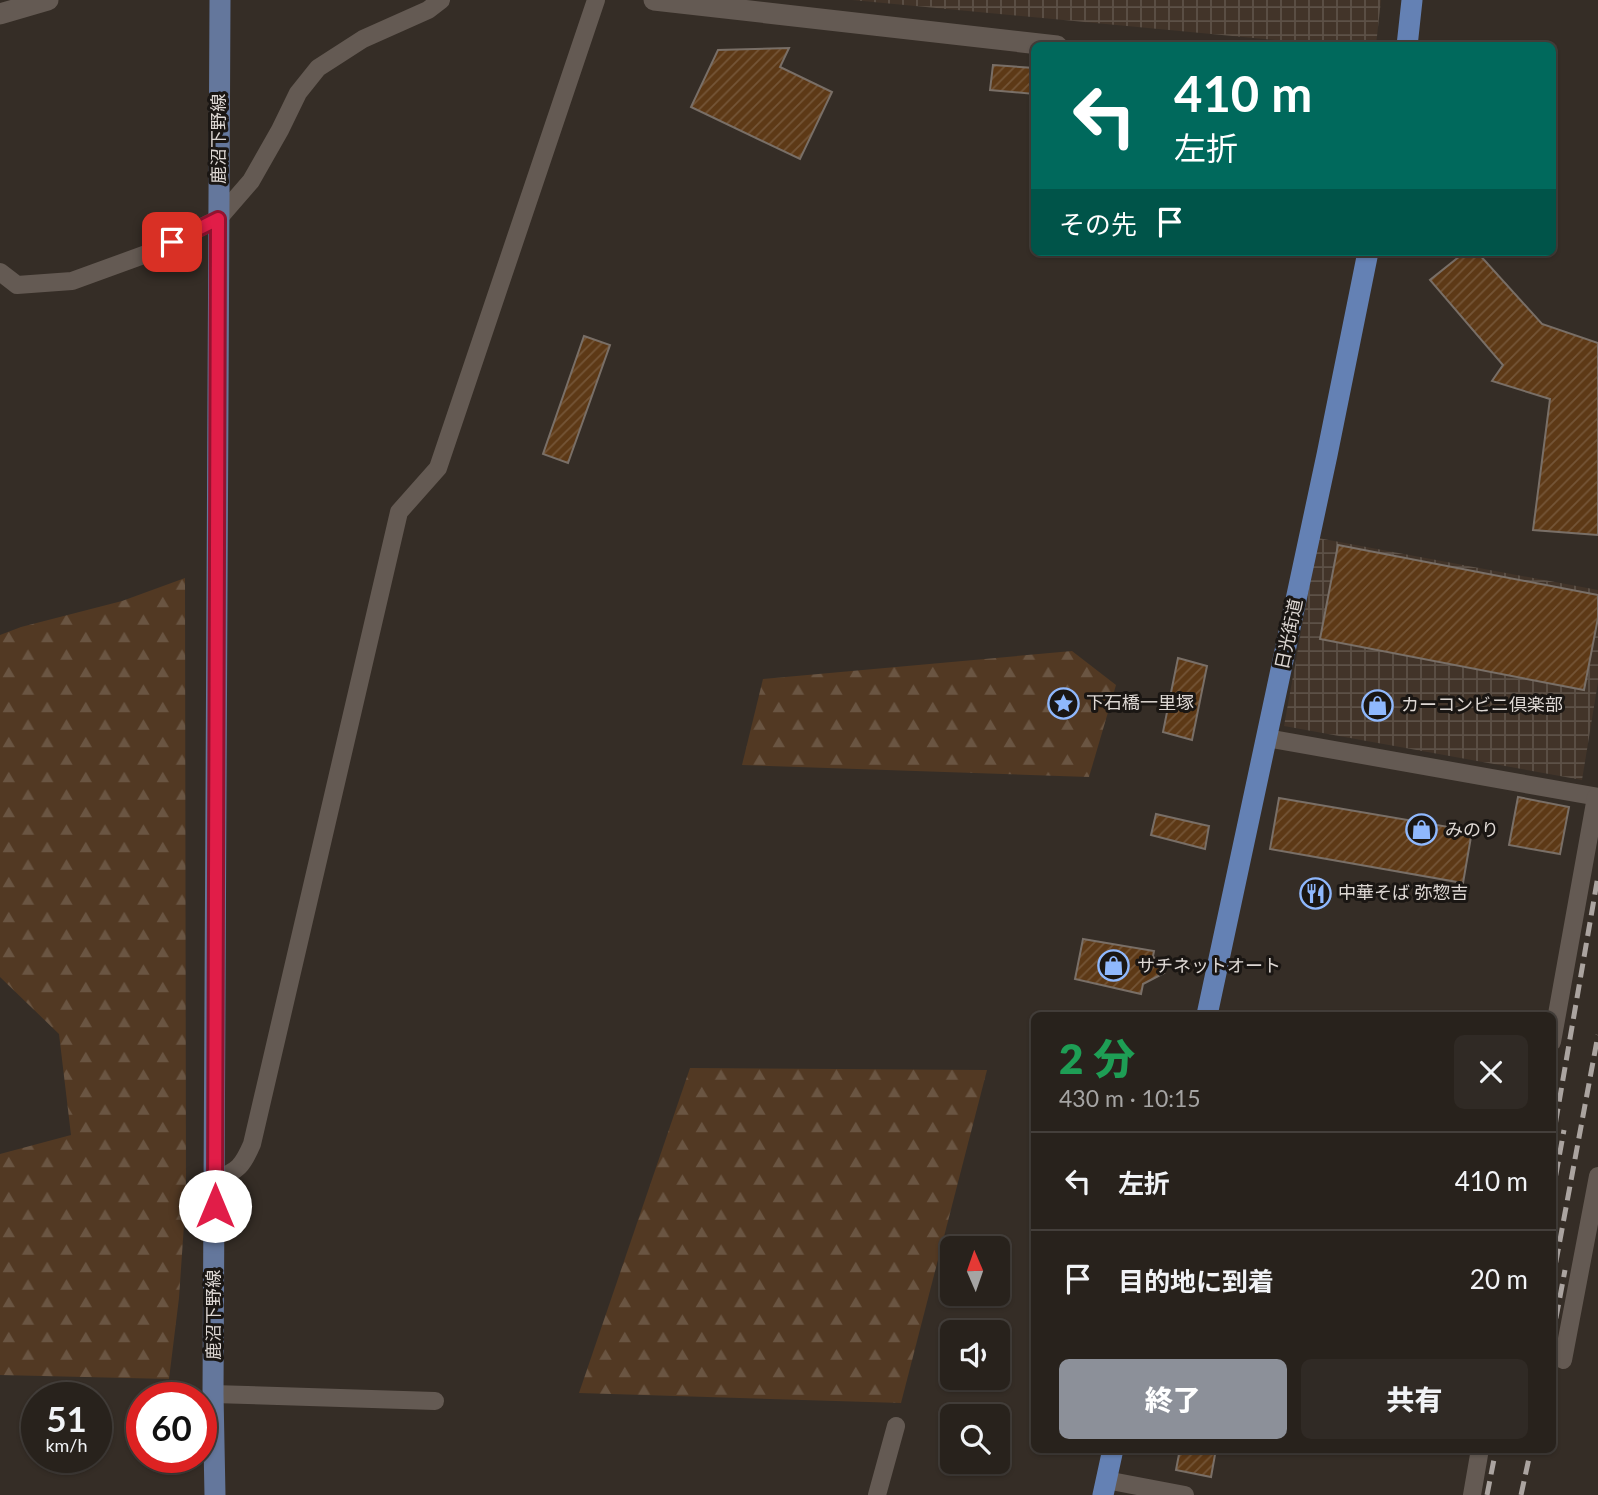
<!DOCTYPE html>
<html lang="ja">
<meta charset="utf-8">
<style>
:root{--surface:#28221c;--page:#302a25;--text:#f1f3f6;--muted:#a5a4a3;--line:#443f3b;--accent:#8c9099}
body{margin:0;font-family:Lato,"Noto Sans JP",sans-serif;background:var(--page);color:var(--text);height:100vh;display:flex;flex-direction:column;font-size:26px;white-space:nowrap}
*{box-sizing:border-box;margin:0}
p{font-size:23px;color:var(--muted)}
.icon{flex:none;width:38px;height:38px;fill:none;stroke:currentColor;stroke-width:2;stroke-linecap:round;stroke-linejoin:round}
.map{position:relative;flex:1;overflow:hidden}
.sheet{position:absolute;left:1031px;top:1012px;width:525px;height:441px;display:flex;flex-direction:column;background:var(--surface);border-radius:10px;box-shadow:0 2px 5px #0004,0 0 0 2px var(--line)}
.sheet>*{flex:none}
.hud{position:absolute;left:1031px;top:42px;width:525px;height:214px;border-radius:10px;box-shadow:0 2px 5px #0004,0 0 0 2px var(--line);background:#00695c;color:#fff;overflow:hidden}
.needle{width:46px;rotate:358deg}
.tools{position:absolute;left:940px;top:1236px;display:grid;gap:14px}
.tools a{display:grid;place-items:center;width:70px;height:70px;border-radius:10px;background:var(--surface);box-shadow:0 2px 5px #0004,0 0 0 2px var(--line);font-size:35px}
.speed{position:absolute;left:21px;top:1382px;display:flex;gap:14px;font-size:35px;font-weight:700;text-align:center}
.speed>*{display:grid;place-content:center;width:91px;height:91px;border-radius:50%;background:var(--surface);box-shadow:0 2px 5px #0004,0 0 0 2px var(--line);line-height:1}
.speed small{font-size:18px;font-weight:400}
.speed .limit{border:10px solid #d22;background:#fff;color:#111}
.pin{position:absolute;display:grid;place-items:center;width:60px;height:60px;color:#fff;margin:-30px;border-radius:14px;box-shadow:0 4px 10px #0006}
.me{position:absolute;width:77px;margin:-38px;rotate:0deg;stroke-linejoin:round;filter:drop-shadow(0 0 5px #0008)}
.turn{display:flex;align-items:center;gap:24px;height:147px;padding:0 28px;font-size:32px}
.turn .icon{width:91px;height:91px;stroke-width:2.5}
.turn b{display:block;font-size:49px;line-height:60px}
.then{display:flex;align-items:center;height:66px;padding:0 28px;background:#0003;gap:14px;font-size:26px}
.round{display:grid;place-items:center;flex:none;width:74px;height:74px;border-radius:10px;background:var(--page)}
.summary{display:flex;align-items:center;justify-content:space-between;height:119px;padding:0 28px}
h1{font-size:42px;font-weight:800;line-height:52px;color:#1e9e55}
.button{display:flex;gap:14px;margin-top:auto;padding:14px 28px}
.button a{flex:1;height:80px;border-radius:10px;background:var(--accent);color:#fff;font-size:28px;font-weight:800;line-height:80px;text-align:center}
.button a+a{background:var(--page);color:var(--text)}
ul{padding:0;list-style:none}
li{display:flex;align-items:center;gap:21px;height:98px;padding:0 28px;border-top:2px solid var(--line)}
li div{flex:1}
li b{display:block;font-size:26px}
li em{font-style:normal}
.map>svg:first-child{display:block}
.industrial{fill:url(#industrial-grid)}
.forest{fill:url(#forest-firs)}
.building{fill:url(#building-hatch);stroke:#796f67;stroke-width:2}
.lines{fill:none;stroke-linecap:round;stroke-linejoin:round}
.minor{stroke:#645a53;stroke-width:18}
.tertiary{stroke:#645a53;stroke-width:21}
.primary{stroke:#64779c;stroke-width:21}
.trunk{stroke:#6481b4;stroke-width:21}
.rail{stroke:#aba4a0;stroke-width:5;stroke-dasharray:14 7;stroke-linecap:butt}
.route-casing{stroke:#92132f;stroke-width:18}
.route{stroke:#e11d48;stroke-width:12}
.labels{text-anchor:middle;stroke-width:6;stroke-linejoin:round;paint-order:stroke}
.street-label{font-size:18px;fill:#ded8d4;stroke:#1a1613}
.poi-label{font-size:18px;fill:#ded8d4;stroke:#1a1613;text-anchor:start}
</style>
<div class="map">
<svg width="1598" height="1495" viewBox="0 0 1598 1495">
<defs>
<pattern id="industrial-grid" width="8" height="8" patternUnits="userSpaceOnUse" patternTransform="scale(1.75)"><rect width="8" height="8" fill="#423429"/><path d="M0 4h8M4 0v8" fill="none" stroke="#5d5147"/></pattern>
<pattern id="forest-firs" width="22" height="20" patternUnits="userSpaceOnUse" patternTransform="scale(1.75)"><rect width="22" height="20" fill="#523923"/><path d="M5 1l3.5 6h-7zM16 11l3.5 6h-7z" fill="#6a5542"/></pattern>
<pattern id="building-hatch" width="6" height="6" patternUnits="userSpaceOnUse" patternTransform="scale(1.75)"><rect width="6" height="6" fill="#5d3916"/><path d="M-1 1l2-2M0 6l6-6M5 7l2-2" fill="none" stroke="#745537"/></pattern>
</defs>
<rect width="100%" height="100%" fill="#352d26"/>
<!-- industrial -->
<g class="industrial">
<path d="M 852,0 L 1381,0 L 1376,45 L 1338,46 Z"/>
<path d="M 1318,538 L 1598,590 L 1598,682 L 1582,780 L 1284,726 Z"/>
</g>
<!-- forest -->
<g class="forest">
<path d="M 185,578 L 186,1195 L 179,1298 L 169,1379 L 0,1375 L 0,1154 L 71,1135 L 59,1034 L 0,977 L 0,635 L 21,627 L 122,601 Z"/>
<path d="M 1072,651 L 1116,685 L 1089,777 L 742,765 L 763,679 Z"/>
<path d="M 690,1068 L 987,1070 L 901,1403 L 579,1393 Z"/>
</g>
<!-- building -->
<g class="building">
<path d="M 789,48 L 780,67 L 832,92 L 800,159 L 691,107 L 718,50 Z"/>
<path d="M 993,65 L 1034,68 L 1034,94 L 990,90 Z"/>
<path d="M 1465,252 L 1477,252 L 1542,324 L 1598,343 L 1598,535 L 1533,530 L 1550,399 L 1492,381 L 1503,365 L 1430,280 Z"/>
<path d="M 584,336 L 610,345 L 568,463 L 543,454 Z"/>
<path d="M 1338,545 L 1598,595 L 1598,618 L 1584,690 L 1320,639 Z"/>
<path d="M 1178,658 L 1207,666 L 1192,740 L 1163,732 Z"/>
<path d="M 1518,797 L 1569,807 L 1560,854 L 1509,845 Z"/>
<path d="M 1279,798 L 1472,831 L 1463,883 L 1270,849 Z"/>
<path d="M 1156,814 L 1209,826 L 1205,849 L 1151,835 Z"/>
<path d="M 1083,939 L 1154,951 L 1153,956 L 1164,973 L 1143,984 L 1141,994 L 1075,979 Z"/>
<path d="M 1180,1449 L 1216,1449 L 1211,1477 L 1176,1470 Z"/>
</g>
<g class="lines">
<!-- minor -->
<g class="minor">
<path d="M 0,272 L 17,285 L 72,281 L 149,253 L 218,219 L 251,181 L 280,130 L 298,93 L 318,68 L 363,39 L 428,10 L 441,0"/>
<path d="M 1267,738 L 1598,797"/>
<path d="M 1552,1042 L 1596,797"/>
<path d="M 215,1179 C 238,1172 243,1165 252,1144 L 399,512 L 438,468 L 596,0"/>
<path d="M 1563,1360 L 1598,1176"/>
<path d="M 213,1394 L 435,1401"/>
<path d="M 1106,1480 L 1185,1495"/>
<path d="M 877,1495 L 896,1426"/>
<path d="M 1472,1495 L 1480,1449"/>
</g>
<!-- tertiary -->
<g class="tertiary">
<path d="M 654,0 L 1057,46"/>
<path d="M 0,14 L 48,0"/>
</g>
<!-- primary -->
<path class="primary" d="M 215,1495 L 213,1394 L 220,0"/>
<!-- trunk -->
<g class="trunk">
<path d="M 1407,46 L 1412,0"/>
<path d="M 1207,1015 L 1327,455 L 1368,252"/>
<path d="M 1103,1495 L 1113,1449"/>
</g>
<!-- rail -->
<g class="rail">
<path d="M 1552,1143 L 1598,876"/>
<path d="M 1552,1196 L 1564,1130"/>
<path d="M 1552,1283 L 1598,1035"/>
<path d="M 1552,1339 L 1565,1270"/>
<path d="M 1487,1495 L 1496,1449"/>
<path d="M 1521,1495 L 1531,1449"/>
</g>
</g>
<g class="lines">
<defs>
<path id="route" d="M 172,242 L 218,219 L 215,1206"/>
</defs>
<!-- route casing -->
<use href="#route" class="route-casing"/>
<!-- route -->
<use href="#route" class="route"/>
</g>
<!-- icons -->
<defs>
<symbol id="sight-ring" viewBox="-11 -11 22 22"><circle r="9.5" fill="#1a1613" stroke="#8fb8fd" stroke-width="1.5"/><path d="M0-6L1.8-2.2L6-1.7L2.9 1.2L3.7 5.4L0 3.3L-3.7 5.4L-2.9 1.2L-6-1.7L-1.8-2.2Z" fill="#8fb8fd"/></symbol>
<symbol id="shop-ring" viewBox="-11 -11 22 22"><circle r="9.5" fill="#1a1613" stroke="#8fb8fd" stroke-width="1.5"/><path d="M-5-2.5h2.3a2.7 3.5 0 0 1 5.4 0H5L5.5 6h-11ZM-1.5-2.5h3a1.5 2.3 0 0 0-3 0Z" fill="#8fb8fd"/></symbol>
<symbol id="restaurant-ring" viewBox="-11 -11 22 22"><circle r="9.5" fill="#1a1613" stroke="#8fb8fd" stroke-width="1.5"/><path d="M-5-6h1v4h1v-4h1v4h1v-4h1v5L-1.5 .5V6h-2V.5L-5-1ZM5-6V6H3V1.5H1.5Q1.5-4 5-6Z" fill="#8fb8fd"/></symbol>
</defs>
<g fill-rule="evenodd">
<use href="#sight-ring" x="1046" y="686" width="35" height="35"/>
<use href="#shop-ring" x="1360" y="688" width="35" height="35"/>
<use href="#shop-ring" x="1404" y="812" width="35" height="35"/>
<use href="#restaurant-ring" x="1298" y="876" width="35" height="35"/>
<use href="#shop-ring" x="1096" y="948" width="35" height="35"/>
</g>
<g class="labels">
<!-- street labels -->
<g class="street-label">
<text transform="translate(219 139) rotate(-90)" y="6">鹿沼下野線</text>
<text transform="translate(1289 634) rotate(-78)" y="6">日光街道</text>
<text transform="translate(214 1315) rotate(-90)" y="6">鹿沼下野線</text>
</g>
<!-- poi labels -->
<g class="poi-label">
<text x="1086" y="709">下石橋一里塚</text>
<text x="1401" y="711">カーコンビニ倶楽部</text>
<text x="1445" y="836">みのり</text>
<text x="1338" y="899">中華そば 弥惣吉</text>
<text x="1137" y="972">サチネットオート</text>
</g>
</g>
</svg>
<div class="tools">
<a><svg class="needle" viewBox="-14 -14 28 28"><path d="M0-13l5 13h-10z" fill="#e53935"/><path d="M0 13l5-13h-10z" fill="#a5a4a3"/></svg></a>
<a><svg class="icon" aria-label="sound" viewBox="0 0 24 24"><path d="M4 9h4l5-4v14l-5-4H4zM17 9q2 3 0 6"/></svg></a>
<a><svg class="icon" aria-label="search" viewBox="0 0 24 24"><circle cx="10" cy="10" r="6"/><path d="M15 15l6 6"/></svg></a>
</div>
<div class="speed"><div>51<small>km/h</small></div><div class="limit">60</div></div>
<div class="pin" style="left:172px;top:242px;background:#d93025"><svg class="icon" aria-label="arrive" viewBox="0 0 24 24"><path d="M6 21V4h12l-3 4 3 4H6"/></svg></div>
<svg class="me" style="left:215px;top:1206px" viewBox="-20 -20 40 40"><circle r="19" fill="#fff"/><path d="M0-13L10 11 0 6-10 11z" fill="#e11d48"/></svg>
<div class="hud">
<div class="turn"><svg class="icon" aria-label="left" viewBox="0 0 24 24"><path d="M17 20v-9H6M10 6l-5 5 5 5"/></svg><div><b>410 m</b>左折</div></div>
<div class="then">その先<svg class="icon" aria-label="arrive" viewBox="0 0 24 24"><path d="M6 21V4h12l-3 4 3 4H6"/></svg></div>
</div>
<section class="sheet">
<div class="summary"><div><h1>2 分</h1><p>430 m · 10:15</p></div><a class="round"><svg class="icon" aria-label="close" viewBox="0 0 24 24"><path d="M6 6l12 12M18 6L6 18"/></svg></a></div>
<ul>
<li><svg class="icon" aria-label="left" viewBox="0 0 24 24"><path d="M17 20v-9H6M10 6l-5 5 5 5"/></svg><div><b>左折</b></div><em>410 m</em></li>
<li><svg class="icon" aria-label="arrive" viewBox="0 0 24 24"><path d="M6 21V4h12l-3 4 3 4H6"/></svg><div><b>目的地に到着</b></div><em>20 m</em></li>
</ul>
<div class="button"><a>終了</a><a>共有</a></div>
</section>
</div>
